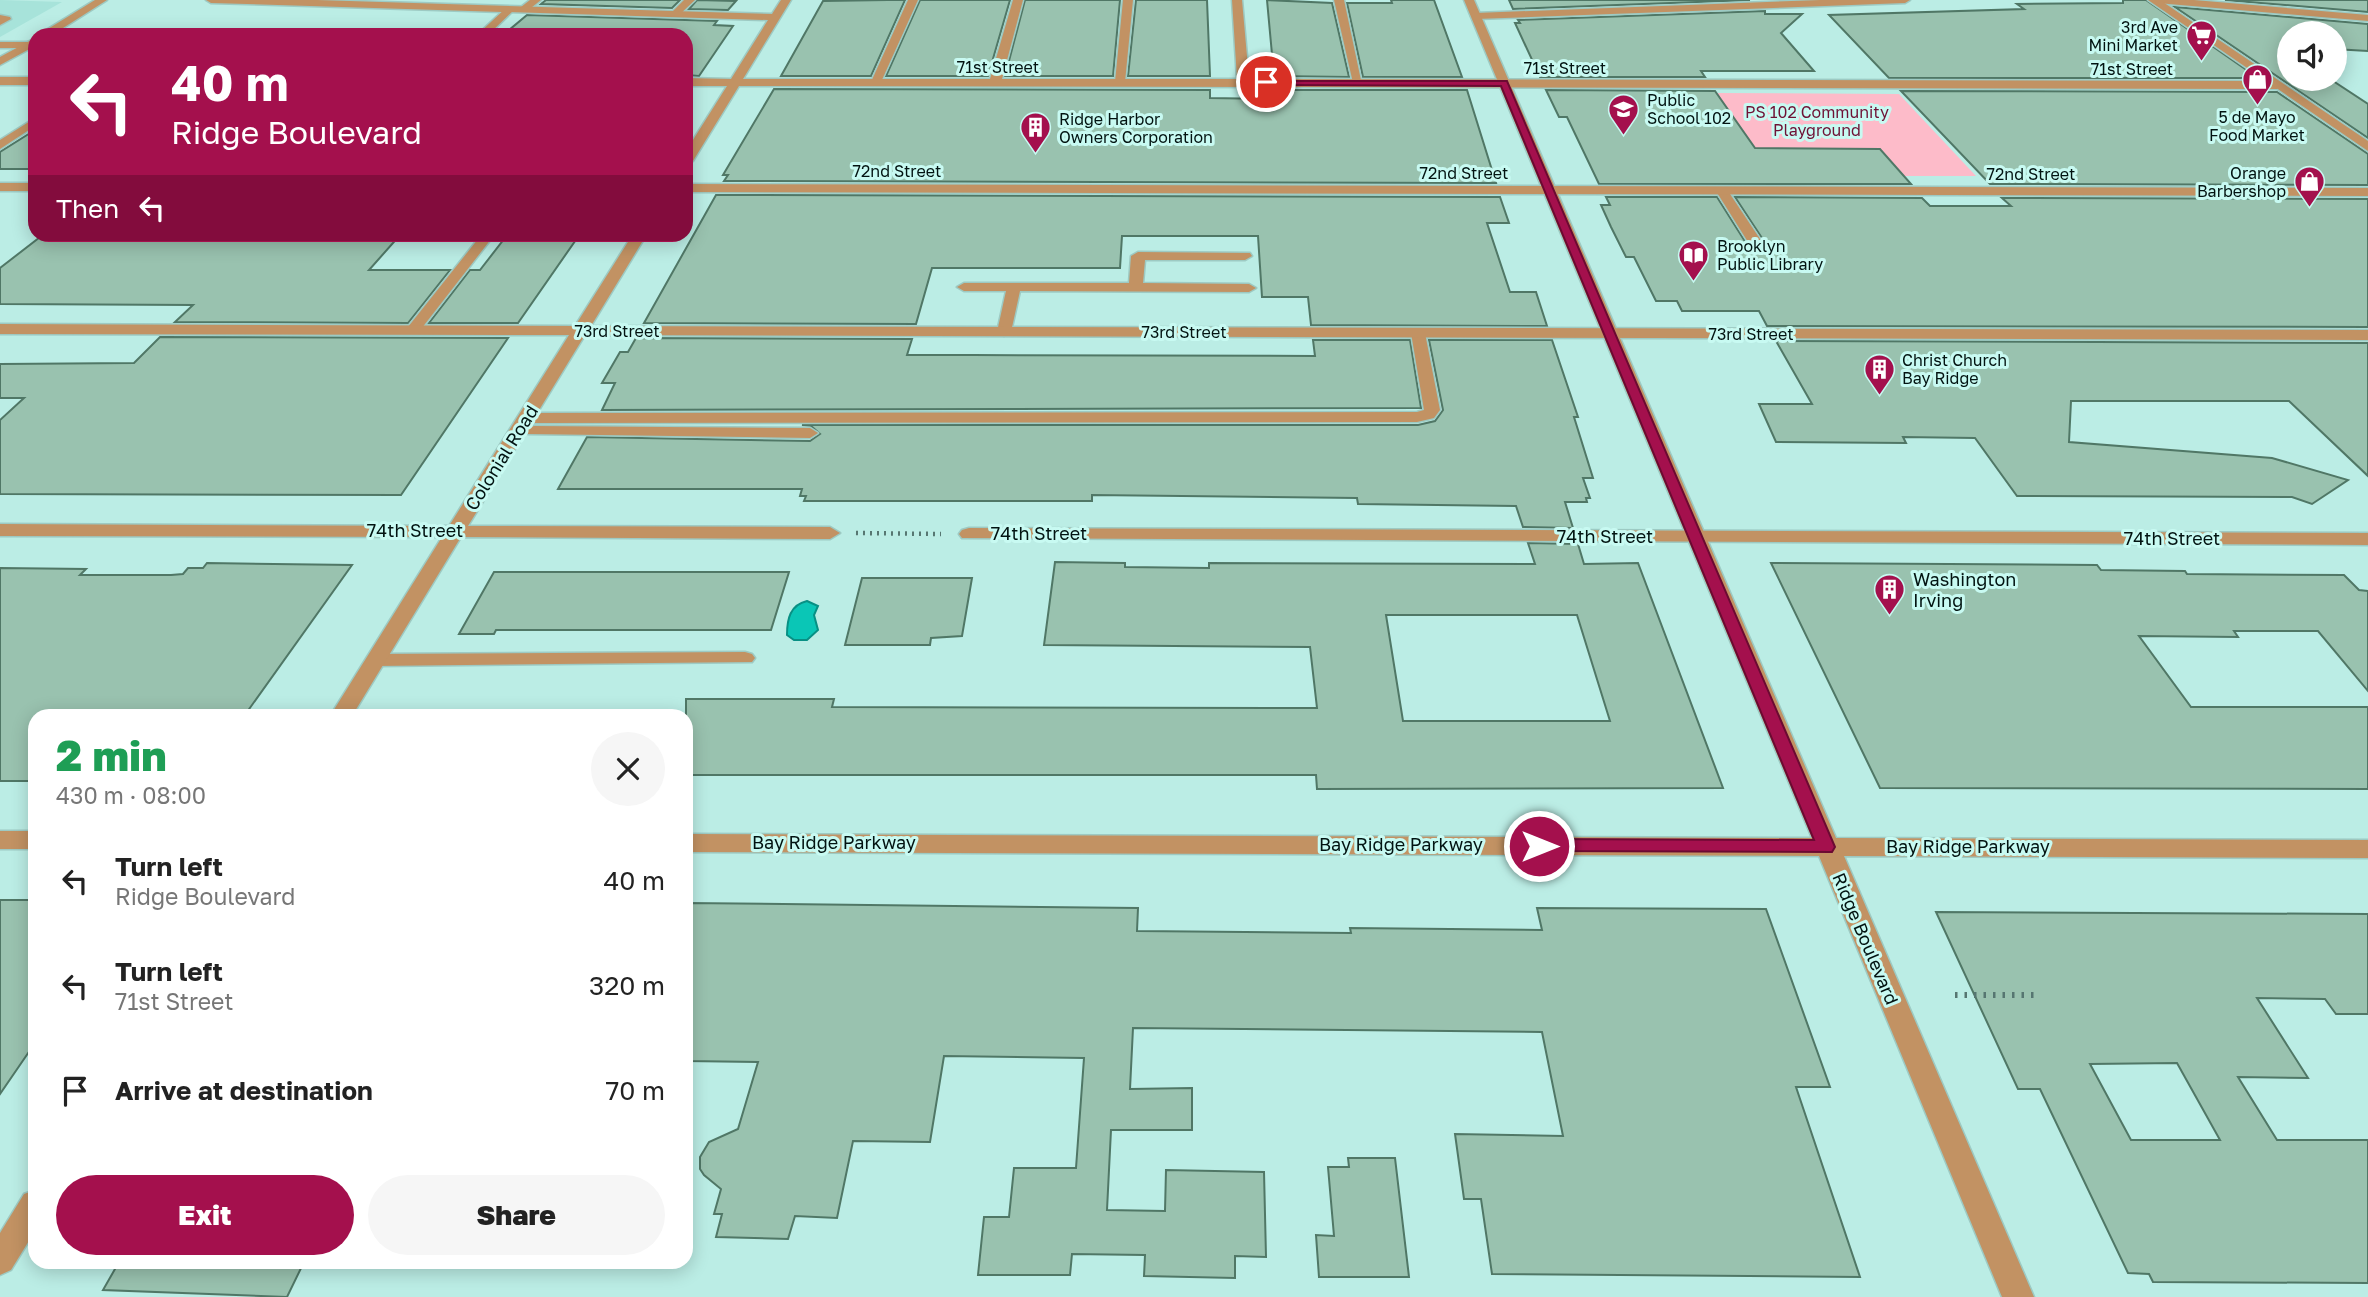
<!DOCTYPE html>
<meta charset="utf-8">
<style>
:root{--surface:#fff;--page:#f6f6f6;--text:#222;--muted:#767676;--accent:#a4104d}
body{margin:0;font-family:"Golos Text",sans-serif;background:var(--page);color:var(--text);height:100vh;display:flex;flex-direction:column;font-size:26px;white-space:nowrap}
*{box-sizing:border-box;margin:0}
p{font-size:23px;color:var(--muted)}
.icon{flex:none;width:38px;height:38px;fill:none;stroke:currentColor;stroke-width:2;stroke-linecap:round;stroke-linejoin:round}
.map{position:relative;flex:1;overflow:hidden}
.panel{position:absolute;left:28px;top:709px;width:665px;height:560px;display:flex;flex-direction:column;background:var(--surface);border-radius:21px;box-shadow:0 4px 18px #0003}
.panel>*{flex:none}
.banner{position:absolute;left:28px;top:28px;width:665px;height:214px;border-radius:21px;box-shadow:0 4px 18px #0003;background:#a4104d;color:#fff;overflow:hidden}
.buttons{position:absolute;left:2277px;top:21px;display:grid;gap:14px}
.buttons a{display:grid;place-items:center;width:70px;height:70px;border-radius:50%;background:var(--surface);box-shadow:0 4px 18px #0003;font-size:35px}
.pin{position:absolute;display:grid;place-items:center;width:60px;height:60px;color:#fff;margin:-30px;border:4px solid #fff;border-radius:50%;box-shadow:0 2px 7px #0007}
.me{position:absolute;width:77px;margin:-38px;rotate:90deg;stroke-linejoin:round;filter:drop-shadow(0 0 5px #0008)}
.turn{display:flex;align-items:center;gap:24px;height:147px;padding:0 28px;font-size:32px}
.turn .icon{width:91px;height:91px;stroke-width:2.5}
.turn b{display:block;font-size:49px;line-height:60px}
.then{display:flex;align-items:center;height:66px;padding:0 28px;background:#0003;gap:14px;font-size:26px}
.round{display:grid;place-items:center;flex:none;width:74px;height:74px;border-radius:37px;background:var(--page)}
.head{display:flex;align-items:center;justify-content:space-between;height:119px;padding:0 28px}
h1{font-size:42px;font-weight:800;line-height:52px;color:#1e9e55}
.action{display:flex;gap:14px;margin-top:auto;padding:14px 28px}
.action a{flex:1;height:80px;border-radius:42px;background:var(--accent);color:#fff;font-size:28px;font-weight:800;line-height:80px;text-align:center}
.action a+a{background:var(--page);color:var(--text)}
ul{padding:0;list-style:none}
li{display:flex;align-items:center;gap:21px;height:105px;padding:0 28px}
li div{flex:1}
li b{display:block;font-size:26px}
li em{font-style:normal}
.map>svg:first-child{display:block}
.built{fill:#a7e3da}
.green{fill:#fdbbc9}
.water{fill:#0ac6b6;stroke:#089084;stroke-width:2}
.building{fill:#99c2af;stroke:#507766;stroke-width:2;fill-rule:evenodd}
.lines{fill:none;stroke-linecap:round;stroke-linejoin:round}
.service-casing{stroke:#9dcac3;stroke-width:3}
.minor-casing{stroke:#9dcac3;stroke-width:3}
.tertiary-casing{stroke:#9dcac3;stroke-width:3}
.path-far1{stroke:#567671;stroke-width:4.5;stroke-dasharray:2 5;stroke-linecap:butt}
.path{stroke:#567671;stroke-width:6;stroke-dasharray:2.5 7;stroke-linecap:butt}
.service{fill:#c29263;fill-rule:evenodd}
.minor{fill:#c29263;fill-rule:evenodd}
.tertiary{fill:#c29263;fill-rule:evenodd}
.route{fill:#a4104d;stroke:#6b0a32;stroke-width:2}
.labels{text-anchor:middle;stroke-width:6;stroke-linejoin:round;paint-order:stroke}
.far-poi-label{font-size:16px;fill:#021311;stroke:#c8faf2;text-anchor:start}
.far-street-label{font-size:16px;fill:#021311;stroke:#c8faf2}
.far-park-label{font-size:16px;fill:#6f1235;stroke:#c8faf2}
.street-label{font-size:18px;fill:#021311;stroke:#c8faf2}
.poi-label{font-size:18px;fill:#021311;stroke:#c8faf2;text-anchor:start}
</style>
<div class="map">
<svg width="2368" height="1297" viewBox="0 0 2368 1297">
<rect width="100%" height="100%" fill="#bbede5"/>
<!-- built -->
<path class="built" d="M 0,0 L 62,2 L 0,37 Z"/>
<!-- green -->
<path class="green" d="M 1716,93 L 1899,94 L 1976,176 L 1903,176 L 1880,149 L 1673,148 L 1732,117 Z"/>
<!-- water -->
<path class="water" d="M 807,601 L 818,606 L 814,615 L 818,630 L 807,640 L 794,640 L 787,635 C 787,619 790,605 807,601 Z"/>
<!-- building -->
<g class="building">
<path d="M 546,0 L 680,0 L 672,8 L 541,4 Z"/>
<path d="M 697,0 L 736,1 L 728,10 L 689,9 Z"/>
<path d="M 888,0 L 905,0 L 871,76 L 781,76 L 823,1 Z"/>
<path d="M 920,0 L 1010,0 L 988,76 L 886,76 Z"/>
<path d="M 1025,0 L 1120,0 L 1113,76 L 1005,76 Z"/>
<path d="M 1136,0 L 1207,0 L 1210,76 L 1128,76 Z"/>
<path d="M 1267,0 L 1332,3 L 1349,77 L 1274,76 Z"/>
<path d="M 1391,0 L 1434,0 L 1462,77 L 1363,77 L 1347,3 L 1392,3 Z"/>
<path d="M 1509,0 L 1750,0 L 1513,9 Z"/>
<path d="M 2123,0 L 2146,0 L 2258,78 L 1889,78 L 1829,15 L 2024,9 L 2017,4 L 2123,3 Z"/>
<path d="M 2225,0 L 2368,0 L 2368,12 Z"/>
<path d="M 2175,7 L 2368,24 L 2368,51 L 2334,49 L 2334,33 L 2289,33 L 2289,79 L 2330,79 L 2368,104 L 2368,138 Z"/>
<path d="M 1765,11 L 1765,14 L 1802,14 L 1781,33 L 1814,71 L 1701,71 L 1705,77 L 1540,77 L 1515,23 L 1520,23 L 1518,20 Z"/>
<path d="M 527,15 L 717,21 L 714,25 L 733,26 L 699,76 L 686,75 L 686,35 L 503,35 Z"/>
<path d="M 774,89 L 1210,90 L 1210,98 L 1271,99 L 1271,96 L 1275,96 L 1275,90 L 1467,90 L 1496,183 L 724,181 L 728,175 L 723,175 Z"/>
<path d="M 1546,90 L 1715,91 L 1755,148 L 1880,149 L 1911,184 L 1599,184 L 1567,117 L 1559,117 Z"/>
<path d="M 1901,91 L 2277,92 L 2368,154 L 2368,185 L 1990,184 Z"/>
<path d="M 35,130 L 35,169 L 0,169 L 0,152 Z"/>
<path d="M 716,195 L 1500,197 L 1509,223 L 1487,223 L 1510,292 L 1536,292 L 1547,326 L 1311,325 L 1308,297 L 1262,297 L 1258,236 L 1122,236 L 1120,268 L 932,268 L 916,324 L 644,323 Z"/>
<path d="M 1606,197 L 1717,197 L 1746,243 L 1756,249 L 1762,246 L 1764,241 L 1735,197 L 1922,198 L 1930,206 L 2011,206 L 2002,198 L 2368,199 L 2368,327 L 1767,326 L 1759,311 L 1682,311 L 1677,301 L 1656,301 L 1634,257 L 1626,257 L 1611,227 L 1601,205 L 1610,205 Z"/>
<path d="M 44,234 L 401,234 L 369,270 L 450,270 L 408,323 L 175,322 L 193,305 L 0,304 L 0,268 Z"/>
<path d="M 508,234 L 580,234 L 518,323 L 429,323 L 470,270 L 480,270 Z"/>
<path d="M 160,337 L 508,338 L 401,495 L 0,494 L 0,420 L 24,398 L 0,398 L 0,364 L 134,363 Z"/>
<path d="M 636,338 L 912,339 L 907,355 L 973,355 L 1315,356 L 1313,340 L 1410,340 L 1421,408 L 602,410 L 615,383 L 602,383 L 620,352 L 628,352 Z"/>
<path d="M 1429,340 L 1552,340 L 1578,417 L 1574,417 L 1593,478 L 1583,478 L 1590,498 L 1586,498 L 1587,502 L 1565,502 L 1573,528 L 1523,527 L 1516,506 L 1358,504 L 1357,498 L 1092,495 L 1092,501 L 804,501 L 806,496 L 800,496 L 802,489 L 558,489 L 587,437 L 810,441 L 820,434 L 811,426 L 802,425 L 1418,425 L 1435,421 L 1443,410 Z"/>
<path d="M 1776,341 L 2368,343 L 2368,476 L 2289,401 L 2071,401 L 2069,442 L 2272,458 L 2348,480 L 2312,504 L 2292,497 L 2017,496 L 1975,438 L 1903,437 L 1906,443 L 1776,442 L 1759,404 L 1812,404 Z"/>
<path d="M 1528,543 L 1578,544 L 1584,564 L 1638,563 L 1723,788 L 1317,789 L 1316,775 L 686,775 L 686,699 L 834,699 L 832,707 L 1317,708 L 1310,647 L 1044,645 L 1055,562 L 1125,563 L 1125,567 L 1209,568 L 1209,563 L 1535,564 ZM 1386,615 L 1577,615 L 1610,721 L 1403,721 Z"/>
<path d="M 207,563 L 352,565 L 247,712 L 236,712 L 233,716 L 35,716 L 35,781 L 0,781 L 0,568 L 86,569 L 80,575 L 171,575 L 183,574 L 188,568 L 203,568 Z"/>
<path d="M 1771,563 L 2097,565 L 2101,570 L 2185,571 L 2187,574 L 2344,575 L 2359,590 L 2368,591 L 2368,691 L 2318,631 L 2234,631 L 2238,637 L 2139,636 L 2191,707 L 2368,707 L 2368,789 L 1880,788 Z"/>
<path d="M 494,572 L 789,572 L 771,630 L 496,630 L 494,634 L 459,634 Z"/>
<path d="M 862,578 L 972,578 L 962,636 L 931,638 L 930,645 L 845,645 Z"/>
<path d="M 0,900 L 35,900 L 35,1043 L 0,1094 Z"/>
<path d="M 686,903 L 1138,908 L 1137,931 L 1351,933 L 1350,928 L 1542,930 L 1537,908 L 1766,909 L 1830,1087 L 1796,1087 L 1860,1277 L 1492,1274 L 1481,1199 L 1464,1199 L 1455,1134 L 1563,1136 L 1542,1032 L 1133,1028 L 1130,1089 L 1192,1088 L 1192,1130 L 1111,1130 L 1107,1210 L 1165,1211 L 1166,1170 L 1264,1172 L 1266,1257 L 1235,1256 L 1235,1278 L 1144,1276 L 1145,1255 L 1072,1254 L 1070,1275 L 978,1275 L 984,1217 L 1009,1217 L 1014,1168 L 1076,1168 L 1084,1058 L 944,1056 L 930,1142 L 853,1141 L 837,1218 L 795,1216 L 788,1239 L 716,1237 L 722,1214 L 714,1214 L 721,1189 L 704,1175 L 700,1169 L 700,1157 L 709,1142 L 738,1129 L 758,1062 L 686,1061 Z"/>
<path d="M 1936,912 L 2368,914 L 2368,1014 L 2336,1014 L 2325,999 L 2257,998 L 2308,1078 L 2238,1077 L 2277,1140 L 2368,1140 L 2368,1283 L 2153,1282 L 2149,1274 L 2128,1273 L 2040,1089 L 2018,1089 ZM 2177,1063 L 2220,1140 L 2131,1140 L 2090,1064 Z"/>
<path d="M 1348,1158 L 1395,1158 L 1409,1277 L 1319,1277 L 1316,1235 L 1334,1236 L 1328,1167 L 1349,1167 Z"/>
<path d="M 119,1262 L 304,1262 L 287,1297 L 103,1290 Z"/>
</g>
<g class="lines">
<defs>
<g id="service">
<path d="M 530,0 L 541,0 L 527,11 L 521,11 L 521,7 Z"/>
<path d="M 684,0 L 695,0 L 678,16 L 672,16 L 672,12 Z"/>
<path d="M 908,0 L 918,0 L 881,82 L 872,84 L 871,82 Z"/>
<path d="M 1123,0 L 1133,0 L 1125,82 L 1120,85 L 1115,82 Z"/>
<path d="M 1334,0 L 1344,0 L 1362,85 L 1353,83 Z"/>
<path d="M 507,7 L 515,9 L 488,35 L 477,35 Z"/>
<path d="M 0,15 L 10,17 L 11,19 L 0,25 Z"/>
<path d="M 0,42 L 28,42 L 33,45 L 28,48 L 0,48 Z"/>
<path d="M 35,118 L 35,126 L 0,149 L 0,140 Z"/>
<path d="M 1722,187 L 1728,191 L 1762,242 L 1760,245 L 1755,246 L 1748,242 L 1716,191 Z"/>
<path d="M 482,234 L 495,234 L 418,333 L 408,333 L 406,330 L 408,327 Z"/>
<path d="M 1138,252 L 1250,253 L 1252,256 L 1245,260 L 1145,260 L 1143,283 L 1249,284 L 1256,288 L 1249,292 L 1020,291 L 1011,332 L 1004,336 L 997,332 L 1006,291 L 964,291 L 957,287 L 964,283 L 1129,283 L 1131,256 Z"/>
<path d="M 1418,329 L 1425,333 L 1440,410 L 1434,418 L 1417,422 L 527,423 L 519,418 L 527,413 L 1417,412 L 1424,410 L 1411,333 Z"/>
<path d="M 534,426 L 810,428 L 818,433 L 810,438 L 528,434 L 526,431 L 528,428 Z"/>
<path d="M 745,652 L 752,654 L 755,658 L 752,662 L 376,666 L 369,664 L 366,660 L 369,656 L 376,654 Z"/>
</g>
<g id="minor">
<path d="M 95,0 L 107,0 L 52,35 L 38,35 Z"/>
<path d="M 206,0 L 317,0 L 772,14 L 781,0 L 791,0 L 743,79 L 990,79 L 1013,0 L 1023,0 L 1002,79 L 1237,79 L 1232,0 L 1242,0 L 1249,79 L 2277,81 L 2283,85 L 2277,89 L 739,86 L 693,161 L 686,165 L 686,151 L 727,86 L 686,86 L 686,78 L 731,79 L 768,20 L 211,3 Z"/>
<path d="M 1820,0 L 1910,0 L 1905,3 L 1476,19 L 1471,16 L 1476,13 Z"/>
<path d="M 2152,0 L 2194,0 L 2368,15 L 2368,21 L 2157,3 Z"/>
<path d="M 35,38 L 35,46 L 0,65 L 0,57 Z"/>
<rect x="0" y="77" width="35" height="8"/>
<rect x="0" y="183" width="35" height="8"/>
<path d="M 686,184 L 2368,188 L 2368,196 L 686,192 Z"/>
<path d="M 633,234 L 647,234 L 591,326 L 2368,330 L 2368,340 L 585,335 L 468,526 L 830,527 L 840,533 L 830,539 L 461,537 L 352,716 L 330,716 L 442,537 L 0,536 L 0,524 L 449,526 L 569,335 L 0,334 L 0,324 L 575,326 Z"/>
<path d="M 969,528 L 2368,533 L 2368,545 L 962,538 L 959,534 L 962,530 Z"/>
<path d="M 35,1190 L 35,1231 L 11,1270 L 0,1275 L 0,1233 L 24,1194 Z"/>
</g>
<g id="tertiary">
<path d="M 1464,0 L 1474,0 L 1836,838 L 2368,840 L 2368,858 L 1844,856 L 2034,1297 L 2002,1297 L 1819,856 L 686,852 L 686,834 L 1812,838 Z"/>
<path d="M 2148,0 L 2160,0 L 2368,141 L 2368,151 Z"/>
<rect x="0" y="831" width="35" height="18"/>
</g>
</defs>
<!-- service casing -->
<use href="#service" class="service-casing"/>
<!-- minor casing -->
<use href="#minor" class="minor-casing"/>
<!-- tertiary casing -->
<use href="#tertiary" class="tertiary-casing"/>
<!-- path-far1 -->
<path class="path-far1" d="M 856,533 L 941,534"/>
<!-- path -->
<path class="path" d="M 1955,995 L 2037,995"/>
<!-- service -->
<use href="#service" class="service"/>
<!-- minor -->
<use href="#minor" class="minor"/>
<!-- tertiary -->
<use href="#tertiary" class="tertiary"/>
</g>
<!-- route -->
<path class="route" d="M 1263,81 L 1507,81 L 1835,847 L 1832,852 L 1532,851 L 1530,846 L 1532,841 L 1539,839 L 1814,840 L 1501,86 L 1266,85 L 1261,82 Z"/>
<!-- icons -->
<defs>
<symbol id="supermarket-pin" viewBox="-11 -11 22 30"><path d="M0 17L-7.5 6A9.5 9.5 0 1 1 7.5 6Z" fill="#a4104d" stroke="#c8faf2"/><path d="M-6-5.5h2.5l.6 2H6L4.5 2H-2.5L-4.4-4H-6ZM-1.5 3.2a1.3 1.3 0 1 0 .1 0ZM3 3.2a1.3 1.3 0 1 0 .1 0Z" fill="#fff"/></symbol>
<symbol id="shop-pin" viewBox="-11 -11 22 30"><path d="M0 17L-7.5 6A9.5 9.5 0 1 1 7.5 6Z" fill="#a4104d" stroke="#c8faf2"/><path d="M-5-2.5h2.3a2.7 3.5 0 0 1 5.4 0H5L5.5 6h-11ZM-1.5-2.5h3a1.5 2.3 0 0 0-3 0Z" fill="#fff"/></symbol>
<symbol id="school-pin" viewBox="-11 -11 22 30"><path d="M0 17L-7.5 6A9.5 9.5 0 1 1 7.5 6Z" fill="#a4104d" stroke="#c8faf2"/><path d="M0-5L7-2L0 1L-7-2ZM-4 1L0 2.5L4 1V4Q0 6-4 4Z" fill="#fff"/></symbol>
<symbol id="building-pin" viewBox="-11 -11 22 30"><path d="M0 17L-7.5 6A9.5 9.5 0 1 1 7.5 6Z" fill="#a4104d" stroke="#c8faf2"/><path d="M-4-6H4V6H1V3H-1V6H-4ZM-2.5-4.3h1.7v1.8h-1.7ZM.8-4.3h1.7v1.8H.8ZM-2.5-1h1.7V.8h-1.7ZM.8-1h1.7V.8H.8Z" fill="#fff"/></symbol>
<symbol id="library-pin" viewBox="-11 -11 22 30"><path d="M0 17L-7.5 6A9.5 9.5 0 1 1 7.5 6Z" fill="#a4104d" stroke="#c8faf2"/><path d="M-6-4Q-3-5.5-.7-3.5V5Q-3 3-6 4ZM6-4Q3-5.5 .7-3.5V5Q3 3 6 4Z" fill="#fff"/></symbol>
</defs>
<g fill-rule="evenodd">
<use href="#supermarket-pin" x="2184" y="18" width="35" height="47"/>
<use href="#shop-pin" x="2240" y="62" width="35" height="47"/>
<use href="#school-pin" x="1606" y="92" width="35" height="47"/>
<use href="#building-pin" x="1018" y="110" width="35" height="47"/>
<use href="#shop-pin" x="2292" y="164" width="35" height="47"/>
<use href="#library-pin" x="1676" y="238" width="35" height="47"/>
<use href="#building-pin" x="1862" y="352" width="35" height="47"/>
<use href="#building-pin" x="1872" y="572" width="35" height="47"/>
</g>
<g class="labels">
<!-- far-poi labels -->
<g class="far-poi-label">
<text x="2178" y="33" text-anchor="end">3rd Ave<tspan x="2178" dy="18">Mini Market</tspan></text>
<text x="1647" y="106">Public<tspan x="1647" dy="18">School 102</tspan></text>
<text x="2257" y="123" text-anchor="middle">5 de Mayo<tspan x="2257" dy="18">Food Market</tspan></text>
<text x="1059" y="125">Ridge Harbor<tspan x="1059" dy="18">Owners Corporation</tspan></text>
<text x="2286" y="179" text-anchor="end">Orange<tspan x="2286" dy="18">Barbershop</tspan></text>
<text x="1717" y="252">Brooklyn<tspan x="1717" dy="18">Public Library</tspan></text>
<text x="1902" y="366">Christ Church<tspan x="1902" dy="18">Bay Ridge</tspan></text>
</g>
<!-- far-street labels -->
<g class="far-street-label">
<text x="998" y="73">71st Street</text>
<text x="1565" y="74">71st Street</text>
<text x="2132" y="75">71st Street</text>
<text x="897" y="177">72nd Street</text>
<text x="1464" y="179">72nd Street</text>
<text x="2031" y="180">72nd Street</text>
<text x="617" y="337">73rd Street</text>
<text x="1184" y="338">73rd Street</text>
<text x="1751" y="340">73rd Street</text>
</g>
<!-- far-park labels -->
<g class="far-park-label">
<text x="1817" y="118">PS 102 Community<tspan x="1817" dy="18">Playground</tspan></text>
</g>
<!-- street labels -->
<g class="street-label">
<text transform="translate(502 458) rotate(-58)" y="6">Colonial Road</text>
<text x="415" y="537">74th Street</text>
<text x="1039" y="540">74th Street</text>
<text x="1605" y="543">74th Street</text>
<text x="2172" y="545">74th Street</text>
<text x="834" y="849">Bay Ridge Parkway</text>
<text x="1401" y="851">Bay Ridge Parkway</text>
<text x="1968" y="853">Bay Ridge Parkway</text>
<text transform="translate(1865 939) rotate(67)" y="6">Ridge Boulevard</text>
</g>
<!-- poi labels -->
<g class="poi-label">
<text x="1913" y="586">Washington<tspan x="1913" dy="21">Irving</tspan></text>
</g>
</g>
</svg>
<div class="buttons">
<a><svg class="icon" aria-label="sound" viewBox="0 0 24 24"><path d="M4 9h4l5-4v14l-5-4H4zM17 9q2 3 0 6"/></svg></a>
</div>
<div class="pin" style="left:1266px;top:82px;background:#d93025"><svg class="icon" aria-label="arrive" viewBox="0 0 24 24"><path d="M6 21V4h12l-3 4 3 4H6"/></svg></div>
<svg class="me" style="left:1539px;top:846px" viewBox="-20 -20 40 40"><circle r="17" fill="#a4104d" stroke="#fff" stroke-width="3"/><path d="M0-11L8 9 0 5-8 9z" fill="#fff"/></svg>
<div class="banner">
<div class="turn"><svg class="icon" aria-label="left" viewBox="0 0 24 24"><path d="M17 20v-9H6M10 6l-5 5 5 5"/></svg><div><b>40 m</b>Ridge Boulevard</div></div>
<div class="then">Then<svg class="icon" aria-label="left" viewBox="0 0 24 24"><path d="M17 20v-9H6M10 6l-5 5 5 5"/></svg></div>
</div>
<section class="panel">
<div class="head"><div><h1>2 min</h1><p>430 m · 08:00</p></div><a class="round"><svg class="icon" aria-label="close" viewBox="0 0 24 24"><path d="M6 6l12 12M18 6L6 18"/></svg></a></div>
<ul>
<li><svg class="icon" aria-label="left" viewBox="0 0 24 24"><path d="M17 20v-9H6M10 6l-5 5 5 5"/></svg><div><b>Turn left</b><p>Ridge Boulevard</p></div><em>40 m</em></li>
<li><svg class="icon" aria-label="left" viewBox="0 0 24 24"><path d="M17 20v-9H6M10 6l-5 5 5 5"/></svg><div><b>Turn left</b><p>71st Street</p></div><em>320 m</em></li>
<li><svg class="icon" aria-label="arrive" viewBox="0 0 24 24"><path d="M6 21V4h12l-3 4 3 4H6"/></svg><div><b>Arrive at destination</b></div><em>70 m</em></li>
</ul>
<div class="action"><a>Exit</a><a>Share</a></div>
</section>
</div>
